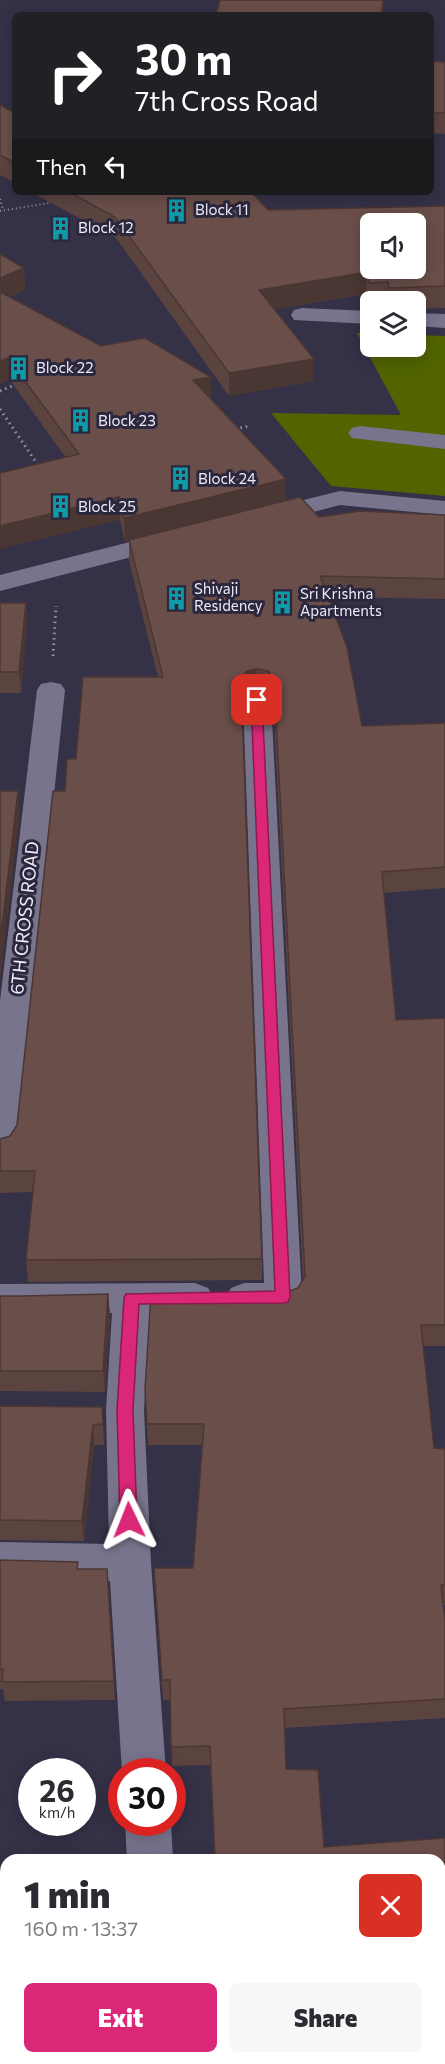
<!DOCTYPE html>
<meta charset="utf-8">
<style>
:root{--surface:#fff;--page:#f7f7f7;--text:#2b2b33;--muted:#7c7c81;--accent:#db2777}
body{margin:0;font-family:Commissioner,sans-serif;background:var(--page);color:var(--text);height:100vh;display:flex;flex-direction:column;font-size:22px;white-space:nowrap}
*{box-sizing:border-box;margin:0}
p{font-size:20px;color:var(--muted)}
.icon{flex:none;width:33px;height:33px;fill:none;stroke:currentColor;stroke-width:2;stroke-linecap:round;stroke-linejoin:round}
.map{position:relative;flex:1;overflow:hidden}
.panel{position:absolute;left:0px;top:1854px;width:446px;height:210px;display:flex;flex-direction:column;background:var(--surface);border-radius:18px 18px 0 0;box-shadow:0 3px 15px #0003}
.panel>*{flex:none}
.hud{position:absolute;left:12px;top:12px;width:422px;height:183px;border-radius:9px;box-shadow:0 3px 15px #0003;background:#202124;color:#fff;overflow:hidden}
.buttons{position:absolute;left:360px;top:213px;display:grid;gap:12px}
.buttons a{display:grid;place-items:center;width:66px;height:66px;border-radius:9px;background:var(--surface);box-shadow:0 3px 15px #0003;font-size:30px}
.speed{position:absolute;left:18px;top:1758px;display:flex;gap:12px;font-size:30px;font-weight:700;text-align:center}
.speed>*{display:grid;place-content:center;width:78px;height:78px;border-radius:50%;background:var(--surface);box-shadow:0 3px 15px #0003;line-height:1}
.speed small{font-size:15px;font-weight:400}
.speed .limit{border:9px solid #d22;background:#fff;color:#111}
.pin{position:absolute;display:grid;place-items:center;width:51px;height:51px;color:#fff;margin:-26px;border-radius:12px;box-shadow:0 3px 9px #0006}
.me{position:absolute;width:66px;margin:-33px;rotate:358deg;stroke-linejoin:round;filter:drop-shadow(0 0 4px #0008)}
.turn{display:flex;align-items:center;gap:21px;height:126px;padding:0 24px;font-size:27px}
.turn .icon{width:78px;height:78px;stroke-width:2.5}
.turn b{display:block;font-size:42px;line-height:51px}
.then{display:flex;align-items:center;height:57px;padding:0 24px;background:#0003;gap:12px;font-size:22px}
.round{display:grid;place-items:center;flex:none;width:63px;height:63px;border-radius:9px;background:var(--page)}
.summary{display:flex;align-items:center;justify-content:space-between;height:102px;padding:0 24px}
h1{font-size:36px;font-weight:800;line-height:45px}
.button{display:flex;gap:12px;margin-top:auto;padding:12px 24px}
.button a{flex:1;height:69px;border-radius:9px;background:var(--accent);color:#fff;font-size:24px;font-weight:800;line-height:69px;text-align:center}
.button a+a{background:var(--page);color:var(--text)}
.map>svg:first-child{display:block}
.green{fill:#516400}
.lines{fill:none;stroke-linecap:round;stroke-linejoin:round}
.path-far1{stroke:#9592a4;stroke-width:2;stroke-dasharray:1 3;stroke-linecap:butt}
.path{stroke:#9592a4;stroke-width:3;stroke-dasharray:1.5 4;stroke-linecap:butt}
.minor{fill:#78748d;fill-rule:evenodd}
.wall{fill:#5b4340}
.shaded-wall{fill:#4a3734}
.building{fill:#6a4e4a;stroke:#4a3734;stroke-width:1.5;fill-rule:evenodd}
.route{fill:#db2777;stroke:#8e194d;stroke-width:1.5}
.labels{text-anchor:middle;stroke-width:6;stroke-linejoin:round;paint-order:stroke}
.far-poi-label{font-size:15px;fill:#edebf9;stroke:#2b273c;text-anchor:start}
.street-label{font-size:18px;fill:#edebf9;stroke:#2b273c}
</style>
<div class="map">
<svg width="445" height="2064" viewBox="0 0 445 2064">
<rect width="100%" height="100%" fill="#353147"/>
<!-- green -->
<path class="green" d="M 357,333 L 370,333 L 370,346 L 416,346 L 416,335 L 445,336 L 445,496 L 331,486 L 271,413 L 401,415 Z"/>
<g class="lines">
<!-- path-far1 -->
<g class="path-far1">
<path d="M 0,199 L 3,210"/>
<path d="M 0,211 L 55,202"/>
</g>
<!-- path -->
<g class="path">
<path d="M 0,391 L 17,384"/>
<path d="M 0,409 L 40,468"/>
<path d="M 235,429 L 249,426"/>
<path d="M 53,656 L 56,606"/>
</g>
<!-- minor -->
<g class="minor">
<path d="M 302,308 L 370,311 L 370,324 L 294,320 L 291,315 L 294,310 Z"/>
<path d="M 416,313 L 445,314 L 445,328 L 416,326 Z"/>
<path d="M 360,426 L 445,435 L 445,449 L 352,438 L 348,433 L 352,428 Z"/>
<path d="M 340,491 L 445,501 L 445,515 L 340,505 L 264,525 L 255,522 L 251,517 L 255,512 Z"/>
<path d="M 173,531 L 182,534 L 186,539 L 182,544 L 0,591 L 0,575 Z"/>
<path d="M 51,682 L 61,684 L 65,690 L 17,1146 L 12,1155 L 0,1159 L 0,1001 L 37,690 L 41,684 Z"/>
<path d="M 257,692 L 267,694 L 271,700 L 302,1297 L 296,1307 C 276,1314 251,1315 231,1308 L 225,1298 L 231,1288 L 244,1283 L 264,1283 L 243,700 L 247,694 Z"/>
<path d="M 195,1283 L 208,1288 L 214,1298 L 208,1308 L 195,1313 L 150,1313 L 144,1410 L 151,1563 L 166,1772 L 122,1772 L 110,1581 L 0,1578 L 0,1542 L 109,1544 L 106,1410 L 112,1313 L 0,1314 L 0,1284 Z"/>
<path d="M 125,1822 L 171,1822 L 173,1860 L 127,1860 Z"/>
<path d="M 0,1959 L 6,1960 L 6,2008 L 0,2007 Z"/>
<path d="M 139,2058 L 187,2058 L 188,2064 L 138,2064 Z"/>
</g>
</g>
<!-- wall -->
<g class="wall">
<path d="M 430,61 L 445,62 L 445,134 L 430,133 Z"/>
<path d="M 0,105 L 15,113 L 15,183 L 0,175 Z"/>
<path d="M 31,192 L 251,192 L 268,210 L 445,206 L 445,308 L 416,309 L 416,302 L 370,302 L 370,305 L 368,305 L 366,294 L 275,309 L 313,381 L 229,396 L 116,238 Z"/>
<path d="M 0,254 L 24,268 L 25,290 L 9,297 L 101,346 L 211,399 L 286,479 L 286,501 L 319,517 L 445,515 L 445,599 L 328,597 L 362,726 L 445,723 L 445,888 L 384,893 L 396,1020 L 445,1018 L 445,1346 L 423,1346 L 434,1448 L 445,1449 L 445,1605 L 443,1605 L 445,1620 L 445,1718 L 285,1728 L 286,1769 L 324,1847 L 445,1838 L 445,2063 L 436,2064 L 254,2064 L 254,2058 L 440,2058 L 440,1860 L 215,1860 L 210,1765 L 172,1766 L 171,1700 L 163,1700 L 154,1568 L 193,1568 L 203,1445 L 148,1445 L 145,1389 L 284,1293 L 298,1288 L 303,1279 L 273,700 L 267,692 L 257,690 L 247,692 L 242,699 L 262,1259 L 262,1280 L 28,1282 L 26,1260 L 33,1192 L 0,1193 L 0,1139 L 10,1136 L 17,1125 L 65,791 L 76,759 L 158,677 L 129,561 L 129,541 L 125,542 L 120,520 L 66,458 L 10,380 Z"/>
<path d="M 0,603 L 26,603 L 27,623 L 21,693 L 0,693 Z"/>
<path d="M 108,1294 L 110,1315 L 105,1392 L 0,1391 L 0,1296 L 23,1296 Z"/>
<path d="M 0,1406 L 102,1407 L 104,1445 L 94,1445 L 84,1541 L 0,1540 Z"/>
<path d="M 0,1560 L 78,1569 L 107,1569 L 115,1700 L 5,1701 L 3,1689 L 0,1689 Z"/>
</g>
<!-- shaded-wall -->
<g class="shaded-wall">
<path d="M 383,0 L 385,0 L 383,15 L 381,15 Z"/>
<path d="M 24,268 L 25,290 L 0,301 L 0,278 Z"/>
<path d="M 367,272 L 366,294 L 259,312 L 259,290 Z"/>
<path d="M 8,358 L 10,380 L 0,384 L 0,361 Z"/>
<path d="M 314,359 L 313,381 L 229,396 L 229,373 Z"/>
<path d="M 211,377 L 211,399 L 193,380 Z"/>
<path d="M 286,479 L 286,502 L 125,542 L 124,518 Z"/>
<path d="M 119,497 L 120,520 L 0,549 L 0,526 Z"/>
<path d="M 26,603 L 27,623 L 21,693 L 19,672 Z"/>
<path d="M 257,669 L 257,690 L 247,692 L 241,700 L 241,679 L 247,671 Z"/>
<path d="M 18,791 L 20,812 L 0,982 L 0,943 Z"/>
<path d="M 108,1294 L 110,1315 L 105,1392 L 103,1371 Z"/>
<path d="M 93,1425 L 94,1445 L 84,1541 L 82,1521 Z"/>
<path d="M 104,2058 L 107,2058 L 106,2064 L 103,2064 Z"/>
</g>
<!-- building -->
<g class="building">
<path d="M 220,0 L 383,0 L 381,15 L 216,15 Z"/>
<path d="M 430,61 L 445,62 L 445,113 L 430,113 Z"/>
<path d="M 0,105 L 15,113 L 15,163 L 0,155 Z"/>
<path d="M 69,192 L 251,192 L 268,210 L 445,206 L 445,286 L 389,288 L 388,282 L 369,283 L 367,272 L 259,290 L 314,359 L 229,373 L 115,217 ZM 370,224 L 416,224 L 416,268 L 370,268 Z"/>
<path d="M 0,254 L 24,268 L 0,278 Z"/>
<path d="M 0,292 L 101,346 L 145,338 L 211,377 L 193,380 L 286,479 L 124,518 L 119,497 L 0,526 L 0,473 L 79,454 L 8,358 L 0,361 Z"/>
<path d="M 300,497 L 319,517 L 360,511 L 445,515 L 445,579 L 320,576 L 347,647 L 362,726 L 445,723 L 445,867 L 382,872 L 396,1020 L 445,1018 L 445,1325 L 421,1325 L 434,1448 L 445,1449 L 445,1585 L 441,1585 L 445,1620 L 445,1699 L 284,1709 L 286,1769 L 318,1770 L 324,1847 L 445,1838 L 445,2047 L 440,2048 L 440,1860 L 215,1860 L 210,1746 L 171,1747 L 170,1680 L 162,1680 L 154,1568 L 193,1568 L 204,1424 L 147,1424 L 145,1389 L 151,1294 L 284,1293 L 298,1288 L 305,1276 L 274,679 L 268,671 L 257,669 L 247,671 L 241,679 L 262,1259 L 26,1260 L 35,1171 L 0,1171 L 0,1139 L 10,1136 L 17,1125 L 53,791 L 65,791 L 67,759 L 76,759 L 83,677 L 163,677 L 129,540 Z"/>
<path d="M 0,603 L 26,603 L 19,672 L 0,672 Z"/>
<path d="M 0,791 L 18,791 L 0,943 Z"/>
<path d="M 108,1294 L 103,1371 L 0,1371 L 0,1296 L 23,1296 Z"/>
<path d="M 0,1406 L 102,1407 L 103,1424 L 93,1425 L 82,1521 L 0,1520 Z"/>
<path d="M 0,1560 L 78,1562 L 77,1569 L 107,1569 L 114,1681 L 2,1682 L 3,1669 L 0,1669 Z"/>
<path d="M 0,2019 L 6,2019 L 6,2058 L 104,2058 L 103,2064 L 0,2064 Z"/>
<path d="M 255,2058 L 321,2058 L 256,2064 Z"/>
</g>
<!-- route -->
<path class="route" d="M 257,696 L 262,700 L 290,1297 L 288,1302 L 283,1303 L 139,1304 L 133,1410 L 137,1520 L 134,1525 L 129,1527 L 123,1525 L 120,1520 L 117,1410 L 124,1298 L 126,1294 L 275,1291 L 251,700 Z"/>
<!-- icons -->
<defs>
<symbol id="building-bare" viewBox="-9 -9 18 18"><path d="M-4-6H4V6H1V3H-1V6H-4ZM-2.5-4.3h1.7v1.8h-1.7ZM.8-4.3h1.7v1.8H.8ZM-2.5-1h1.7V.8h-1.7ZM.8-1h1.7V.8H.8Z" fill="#0f9aa8" stroke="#2b273c" stroke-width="2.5" paint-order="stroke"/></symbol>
</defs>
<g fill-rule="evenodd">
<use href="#building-bare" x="160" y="194" width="33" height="33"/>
<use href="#building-bare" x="44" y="212" width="33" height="33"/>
<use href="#building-bare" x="2" y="352" width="33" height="33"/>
<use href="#building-bare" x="64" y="404" width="33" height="33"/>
<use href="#building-bare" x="164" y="462" width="33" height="33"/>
<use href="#building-bare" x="44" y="490" width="33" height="33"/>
<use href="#building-bare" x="160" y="582" width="33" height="33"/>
<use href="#building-bare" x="266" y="586" width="33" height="33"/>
</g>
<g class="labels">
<!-- far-poi labels -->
<g class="far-poi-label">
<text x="195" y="215">Block 11</text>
<text x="78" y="233">Block 12</text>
<text x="36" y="373">Block 22</text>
<text x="98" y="426">Block 23</text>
<text x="198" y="484">Block 24</text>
<text x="78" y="512">Block 25</text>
<text x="194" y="594">Shivaji<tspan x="194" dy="17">Residency</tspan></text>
<text x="300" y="599">Sri Krishna<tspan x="300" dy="17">Apartments</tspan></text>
</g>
<!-- street labels -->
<g class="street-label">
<text transform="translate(25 918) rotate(-84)" y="6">6TH CROSS ROAD</text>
</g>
</g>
</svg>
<div class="buttons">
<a><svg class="icon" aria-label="sound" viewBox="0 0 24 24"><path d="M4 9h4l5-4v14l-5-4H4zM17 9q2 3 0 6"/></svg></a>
<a><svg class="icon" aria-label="layers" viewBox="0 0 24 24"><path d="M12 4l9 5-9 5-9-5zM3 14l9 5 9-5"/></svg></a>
</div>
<div class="speed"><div>26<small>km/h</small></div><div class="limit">30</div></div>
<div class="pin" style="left:257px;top:700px;background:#d93025"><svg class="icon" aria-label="arrive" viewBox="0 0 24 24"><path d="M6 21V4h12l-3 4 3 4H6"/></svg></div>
<svg class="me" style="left:129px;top:1520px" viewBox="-20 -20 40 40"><path d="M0-17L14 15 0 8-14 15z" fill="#db2777" stroke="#fff" stroke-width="4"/></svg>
<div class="hud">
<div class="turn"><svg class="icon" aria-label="right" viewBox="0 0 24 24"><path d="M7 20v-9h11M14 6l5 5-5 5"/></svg><div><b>30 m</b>7th Cross Road</div></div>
<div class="then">Then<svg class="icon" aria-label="left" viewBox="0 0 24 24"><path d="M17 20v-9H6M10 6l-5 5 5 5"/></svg></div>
</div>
<section class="panel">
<div class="summary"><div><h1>1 min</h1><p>160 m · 13:37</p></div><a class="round" style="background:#d93025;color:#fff"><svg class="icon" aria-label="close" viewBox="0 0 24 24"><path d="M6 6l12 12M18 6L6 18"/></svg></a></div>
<div class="button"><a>Exit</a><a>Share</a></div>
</section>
</div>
